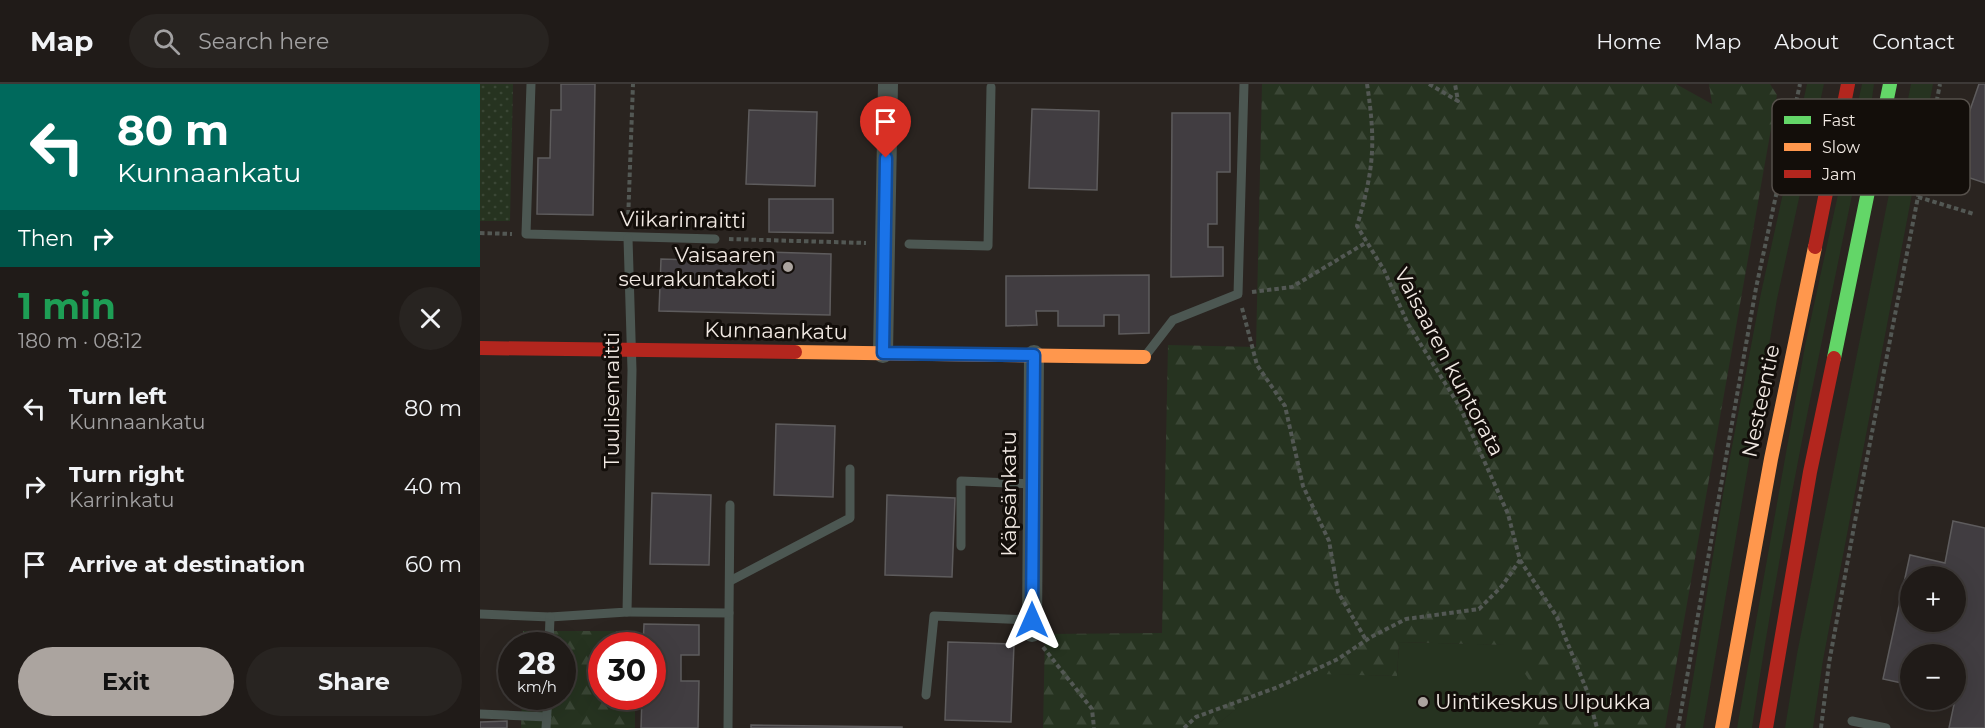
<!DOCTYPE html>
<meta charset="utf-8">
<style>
:root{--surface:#201b18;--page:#282421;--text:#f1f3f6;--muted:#a2a1a2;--line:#3d3937;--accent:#aba49f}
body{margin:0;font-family:Montserrat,sans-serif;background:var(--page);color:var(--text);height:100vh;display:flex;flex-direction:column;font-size:22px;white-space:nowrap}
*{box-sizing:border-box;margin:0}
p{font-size:20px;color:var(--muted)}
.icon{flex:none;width:33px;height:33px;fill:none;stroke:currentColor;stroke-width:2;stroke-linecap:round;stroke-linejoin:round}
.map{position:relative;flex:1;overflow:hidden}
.details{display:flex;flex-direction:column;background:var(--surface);width:480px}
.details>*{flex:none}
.banner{background:#00695c;color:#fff;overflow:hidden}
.fabs{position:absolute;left:1420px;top:482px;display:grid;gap:12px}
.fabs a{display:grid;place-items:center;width:66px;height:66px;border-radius:50%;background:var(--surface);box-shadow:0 6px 24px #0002,0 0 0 2px var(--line);font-size:30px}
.speed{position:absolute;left:18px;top:548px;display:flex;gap:12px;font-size:30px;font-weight:700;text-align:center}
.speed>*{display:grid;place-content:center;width:78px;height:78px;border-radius:50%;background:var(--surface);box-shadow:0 6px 24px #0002,0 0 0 2px var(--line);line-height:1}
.speed small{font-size:15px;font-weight:400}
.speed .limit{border:9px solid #d22;background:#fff;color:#111}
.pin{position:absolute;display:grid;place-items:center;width:51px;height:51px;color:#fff;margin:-62px -26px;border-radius:50% 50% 50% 0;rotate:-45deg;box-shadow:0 0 6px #0007}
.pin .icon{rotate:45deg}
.me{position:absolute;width:66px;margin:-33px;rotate:0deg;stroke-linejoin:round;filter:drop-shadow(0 0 4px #0008)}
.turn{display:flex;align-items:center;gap:21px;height:126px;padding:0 18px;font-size:27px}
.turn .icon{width:78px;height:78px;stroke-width:2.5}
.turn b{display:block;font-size:42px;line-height:51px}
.then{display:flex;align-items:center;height:57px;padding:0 18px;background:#0003;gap:12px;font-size:22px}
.round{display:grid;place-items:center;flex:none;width:63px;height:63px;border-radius:32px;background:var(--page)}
.overview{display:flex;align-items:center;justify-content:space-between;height:102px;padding:0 18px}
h1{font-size:36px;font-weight:700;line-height:45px;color:#1e9e55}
.action{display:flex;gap:12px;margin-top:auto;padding:12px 18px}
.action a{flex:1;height:69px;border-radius:36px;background:var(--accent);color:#111;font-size:24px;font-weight:700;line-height:69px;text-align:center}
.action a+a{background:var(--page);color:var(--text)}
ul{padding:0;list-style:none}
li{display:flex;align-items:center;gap:18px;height:78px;padding:0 18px}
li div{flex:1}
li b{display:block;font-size:22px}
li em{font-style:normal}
header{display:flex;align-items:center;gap:36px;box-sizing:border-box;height:84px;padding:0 30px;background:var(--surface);border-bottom:2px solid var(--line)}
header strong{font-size:28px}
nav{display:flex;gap:33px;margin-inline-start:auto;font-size:21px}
.search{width:420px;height:54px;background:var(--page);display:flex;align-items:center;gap:15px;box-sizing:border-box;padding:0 21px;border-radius:33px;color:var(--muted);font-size:22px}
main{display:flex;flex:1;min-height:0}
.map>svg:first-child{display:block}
.grass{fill:#263320}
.forest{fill:url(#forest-firs)}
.park{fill:url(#park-dots)}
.building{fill:#413d41;stroke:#5e5c5d;stroke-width:1.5;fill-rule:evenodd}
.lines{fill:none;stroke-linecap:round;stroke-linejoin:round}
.path{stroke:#535854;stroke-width:4;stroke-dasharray:4.5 3;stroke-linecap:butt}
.lane{stroke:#4c5752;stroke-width:9}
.street{stroke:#4c5752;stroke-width:20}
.fast{stroke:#63d668;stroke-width:14}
.slow{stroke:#ff974d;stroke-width:14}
.jam{stroke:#b3261e;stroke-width:14}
.route-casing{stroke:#114b97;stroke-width:15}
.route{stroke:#1a73e8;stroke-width:10}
.poi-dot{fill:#aba49f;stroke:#130e0a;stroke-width:2}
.labels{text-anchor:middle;stroke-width:6;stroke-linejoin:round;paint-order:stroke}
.street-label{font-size:21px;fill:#f1e9e3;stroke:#130e0a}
.poi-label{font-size:21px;fill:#f1e9e3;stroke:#130e0a;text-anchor:end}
.key{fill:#130e0a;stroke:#56504b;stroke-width:1.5}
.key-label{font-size:16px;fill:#f1e9e3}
</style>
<header>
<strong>Map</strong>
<div class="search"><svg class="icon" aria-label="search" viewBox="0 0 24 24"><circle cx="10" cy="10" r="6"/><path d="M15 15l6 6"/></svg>Search here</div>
<nav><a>Home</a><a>Map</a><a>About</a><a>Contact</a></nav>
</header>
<main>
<section class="details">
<div class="banner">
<div class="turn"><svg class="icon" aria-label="left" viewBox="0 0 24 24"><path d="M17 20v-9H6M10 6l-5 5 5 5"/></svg><div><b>80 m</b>Kunnaankatu</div></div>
<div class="then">Then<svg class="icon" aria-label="right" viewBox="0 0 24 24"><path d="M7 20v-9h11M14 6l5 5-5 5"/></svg></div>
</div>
<div class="overview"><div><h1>1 min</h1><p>180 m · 08:12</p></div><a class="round"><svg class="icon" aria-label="close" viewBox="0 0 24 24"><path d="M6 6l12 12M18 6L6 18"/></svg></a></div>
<ul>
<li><svg class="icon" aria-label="left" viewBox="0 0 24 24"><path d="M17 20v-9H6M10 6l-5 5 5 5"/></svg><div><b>Turn left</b><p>Kunnaankatu</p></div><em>80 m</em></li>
<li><svg class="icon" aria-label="right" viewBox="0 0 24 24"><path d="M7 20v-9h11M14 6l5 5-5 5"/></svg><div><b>Turn right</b><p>Karrinkatu</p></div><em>40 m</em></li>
<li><svg class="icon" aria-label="arrive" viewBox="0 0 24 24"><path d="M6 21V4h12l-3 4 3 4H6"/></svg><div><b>Arrive at destination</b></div><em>60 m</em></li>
</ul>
<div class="action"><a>Exit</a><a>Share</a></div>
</section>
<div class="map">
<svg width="1505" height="644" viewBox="0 0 1505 644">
<defs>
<pattern id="forest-firs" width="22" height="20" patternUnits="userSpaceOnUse" patternTransform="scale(1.5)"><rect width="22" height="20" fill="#263320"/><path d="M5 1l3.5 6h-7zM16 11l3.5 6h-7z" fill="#3b4736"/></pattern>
<pattern id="park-dots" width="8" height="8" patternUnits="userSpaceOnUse" patternTransform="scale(1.5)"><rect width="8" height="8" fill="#263320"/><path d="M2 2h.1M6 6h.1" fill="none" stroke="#3b4736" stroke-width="1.8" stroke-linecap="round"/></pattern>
</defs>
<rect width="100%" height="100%" fill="#2a2420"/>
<!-- grass -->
<g class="grass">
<path d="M 1327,0 L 1344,0 L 1297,215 L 1223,644 L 1205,644 L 1243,410 L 1281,209 Z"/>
<path d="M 1382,0 L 1394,0 L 1392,15 C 1349,224 1303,433 1272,644 L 1257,644 L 1325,262 Z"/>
<path d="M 1431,0 L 1453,0 L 1343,576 L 1333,644 L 1305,644 L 1317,570 Z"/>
<path d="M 919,558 L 1078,562 L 1142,644 L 733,644 L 799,588 L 917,592 Z"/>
</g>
<!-- forest -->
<g class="forest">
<path d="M 782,0 L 1196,0 L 1232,20 L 1229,0 L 1290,0 L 1297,11 L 1185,644 L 1056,644 L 1057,608 L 1026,561 L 919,558 L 917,592 L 799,589 L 733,644 L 563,644 L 565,550 L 682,549 L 688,261 L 776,263 Z"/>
<path d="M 43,547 L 157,547 L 157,561 L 122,561 L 122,612 L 155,612 L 155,644 L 41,644 L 42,612 L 82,612 L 82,561 L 43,561 Z"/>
</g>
<!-- park -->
<path class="park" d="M 0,0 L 33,0 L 30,137 L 0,137 Z"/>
<!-- building -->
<g class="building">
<path d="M 81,0 L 115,0 L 113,131 L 57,130 L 58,74 L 70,74 L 71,26 L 81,26 Z"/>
<path d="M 1499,0 L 1505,0 L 1505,99 L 1469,87 Z"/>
<path d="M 552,25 L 619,27 L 617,106 L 549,104 Z"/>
<path d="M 269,26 L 337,28 L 335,102 L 266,100 Z"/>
<path d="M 692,29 L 750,29 L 750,88 L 737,88 L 737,140 L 728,140 L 728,163 L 743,163 L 743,192 L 691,193 Z"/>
<path d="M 289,115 L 353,115 L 353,149 L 289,148 Z"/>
<path d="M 287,168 L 351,170 L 350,231 L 179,227 L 181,175 L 287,178 Z"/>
<path d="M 669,191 L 669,249 L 639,250 L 639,231 L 624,231 L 624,242 L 578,242 L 578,227 L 556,227 L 557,241 L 526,242 L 526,192 Z"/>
<path d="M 296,340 L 355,342 L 353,413 L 294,411 Z"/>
<path d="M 172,409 L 231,411 L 229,481 L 170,480 Z"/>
<path d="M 407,411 L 475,414 L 472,493 L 405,491 Z"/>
<path d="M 1473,437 L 1505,444 L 1505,644 L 1469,644 L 1476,611 L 1476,570 L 1431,570 L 1431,601 L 1403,595 L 1430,471 L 1465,479 ZM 1431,492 L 1476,492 L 1476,537 L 1431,537 Z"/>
<path d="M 164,540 L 219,541 L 219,571 L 201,571 L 201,597 L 219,597 L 218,644 L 161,644 L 162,612 L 172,612 L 172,561 L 163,561 Z"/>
<path d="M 468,558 L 534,560 L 531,638 L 465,636 Z"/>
<path d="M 27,637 L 27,644 L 0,644 L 0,638 Z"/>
<path d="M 271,641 L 422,643 L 422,644 L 271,644 Z"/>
</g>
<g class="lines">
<!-- path -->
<g class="path">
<path d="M 949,0 L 978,17 L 975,0"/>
<path d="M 1438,113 L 1494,130"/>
<path d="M 148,138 L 153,0"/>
<path d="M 0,149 L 32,150"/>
<path d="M 249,155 L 386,159"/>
<path d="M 772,208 L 812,203 L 887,158"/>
<path d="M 762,224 L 777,281 L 805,322 L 823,402 L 849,457 L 858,508 L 886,556"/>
<path d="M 1040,476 L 1077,533 L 1107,607 L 1117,644"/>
<path d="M 563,563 L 612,625 L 614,644"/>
<path d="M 704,644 L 716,633 L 798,603 L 858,575 L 891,553 L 926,535 L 999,525 L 1022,502 L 1040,476 L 1028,430 L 980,323 L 928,240 L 904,186 L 877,142 C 894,85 896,59 887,0"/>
<path d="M 1198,644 L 1276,204 L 1320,0"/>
<path d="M 1341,644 L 1349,579 L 1380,410 L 1460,0"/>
</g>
<!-- lane -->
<g class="lane">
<path d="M 51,0 L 46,150 L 235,155"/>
<path d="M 429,160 L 508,162 L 511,3"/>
<path d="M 666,271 L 693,236 L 758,210 L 764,0"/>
<path d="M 481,462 L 481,397 L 553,400"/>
<path d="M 250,497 L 370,434 L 370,385"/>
<path d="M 147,528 L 249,529 L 248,644"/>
<path d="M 249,529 L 250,421"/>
<path d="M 0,530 L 70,533 L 147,528 L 152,286 L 148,154"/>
<path d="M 69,561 L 70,533"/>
<path d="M 446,611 L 454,532 L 552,536"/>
<path d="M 0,630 L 67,633"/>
<path d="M 1372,637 L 1406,644"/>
<path d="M 66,644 L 68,612"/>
</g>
<!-- street -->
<g class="street">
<path d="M 403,269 L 408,0"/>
<path d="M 552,548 L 554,271"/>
</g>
<!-- fast -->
<path class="fast" d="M 1354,274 L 1410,0"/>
<!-- slow -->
<g class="slow">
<path d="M 315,268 L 664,273"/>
<path d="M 1242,644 L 1291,375 L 1335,163"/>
</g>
<!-- jam -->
<g class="jam">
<path d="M 1335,163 L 1368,0"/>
<path d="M 0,264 L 315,268"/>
<path d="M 1286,644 L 1330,388 L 1354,274"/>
</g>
</g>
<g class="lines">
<defs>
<path id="route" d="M 406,74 L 403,269 L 554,271 L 552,536"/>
</defs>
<!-- route casing -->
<use href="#route" class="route-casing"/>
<!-- route -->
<use href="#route" class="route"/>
</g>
<!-- markers -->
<g class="poi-dot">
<circle cx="308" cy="183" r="6"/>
<circle cx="943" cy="618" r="6"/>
</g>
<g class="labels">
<!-- street labels -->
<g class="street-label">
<text transform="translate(203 136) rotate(1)" y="7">Viikarinraitti</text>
<text transform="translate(296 247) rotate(1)" y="7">Kunnaankatu</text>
<text transform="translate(969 278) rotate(62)" y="7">Vaisaaren kuntorata</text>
<text transform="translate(132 316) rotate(-90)" y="7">Tuulisenraitti</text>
<text transform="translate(1281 317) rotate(-78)" y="7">Nesteentie</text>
<text transform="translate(529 410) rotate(-90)" y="7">Käpsänkatu</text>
</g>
<!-- poi labels -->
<g class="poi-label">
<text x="296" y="178">Vaisaaren<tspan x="296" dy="24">seurakuntakoti</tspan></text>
<text x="955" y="625" text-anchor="start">Uintikeskus Ulpukka</text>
</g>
</g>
<!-- legend -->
<rect x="1292" y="15" width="198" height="96" rx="9" class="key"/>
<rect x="1304" y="32" width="27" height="8" fill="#63d668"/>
<rect x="1304" y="59" width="27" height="8" fill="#ff974d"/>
<rect x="1304" y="86" width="27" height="8" fill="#b3261e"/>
<g class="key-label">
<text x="1342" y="42">Fast</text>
<text x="1342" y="69">Slow</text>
<text x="1342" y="96">Jam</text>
</g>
</svg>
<div class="fabs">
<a>+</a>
<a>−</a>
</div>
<div class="speed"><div>28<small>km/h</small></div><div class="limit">30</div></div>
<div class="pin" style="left:406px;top:74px;background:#d93025"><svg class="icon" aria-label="arrive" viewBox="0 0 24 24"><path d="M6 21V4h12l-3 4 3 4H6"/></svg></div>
<svg class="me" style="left:552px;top:536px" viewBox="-20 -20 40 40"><path d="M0-17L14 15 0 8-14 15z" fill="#1a73e8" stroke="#fff" stroke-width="4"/></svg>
</div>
</main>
